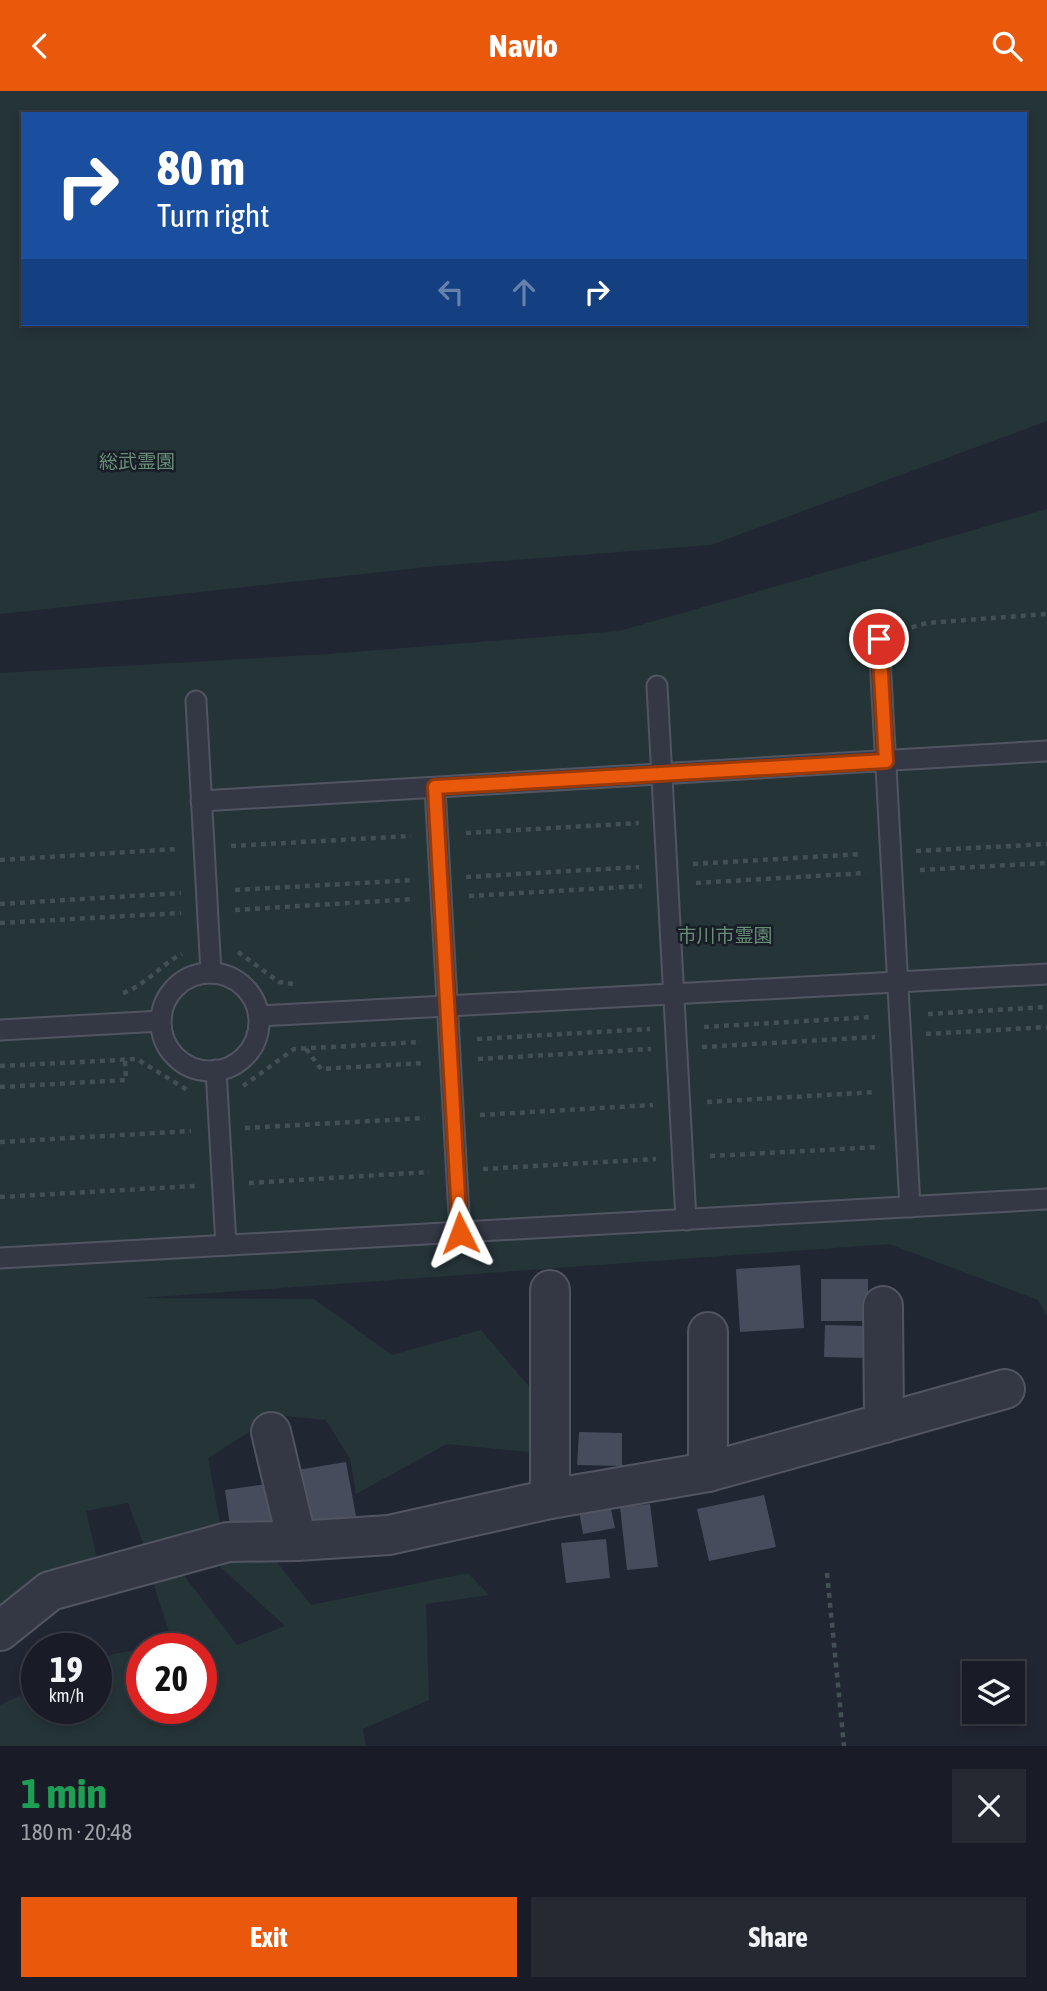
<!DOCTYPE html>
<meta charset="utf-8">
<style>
:root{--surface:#191c26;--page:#262932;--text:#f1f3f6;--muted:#9fa1a7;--line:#373a43;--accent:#ea580c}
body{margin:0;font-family:"Asap Condensed","Noto Sans JP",sans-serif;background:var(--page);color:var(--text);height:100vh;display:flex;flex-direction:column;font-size:26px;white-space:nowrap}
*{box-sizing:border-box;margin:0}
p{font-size:23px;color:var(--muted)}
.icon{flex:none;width:38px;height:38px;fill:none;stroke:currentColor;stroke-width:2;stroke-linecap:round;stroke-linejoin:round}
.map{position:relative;height:1655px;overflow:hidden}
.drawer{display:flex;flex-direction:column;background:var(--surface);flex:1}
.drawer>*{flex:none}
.top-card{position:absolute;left:21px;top:21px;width:1006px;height:214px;border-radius:0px;box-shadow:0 4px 10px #0003,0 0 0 2px var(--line);background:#1a4fa0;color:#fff;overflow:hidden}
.controls{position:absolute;left:962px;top:1570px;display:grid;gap:14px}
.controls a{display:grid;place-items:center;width:63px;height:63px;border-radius:0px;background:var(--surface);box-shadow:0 4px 10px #0003,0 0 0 2px var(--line);font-size:35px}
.speed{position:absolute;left:21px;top:1542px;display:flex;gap:14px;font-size:35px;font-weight:700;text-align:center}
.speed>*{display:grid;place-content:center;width:91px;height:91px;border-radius:50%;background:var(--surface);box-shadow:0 4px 10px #0003,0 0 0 2px var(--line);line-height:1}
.speed small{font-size:18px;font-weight:400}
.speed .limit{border:10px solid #d22;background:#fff;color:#111}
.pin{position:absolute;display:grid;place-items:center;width:60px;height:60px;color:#fff;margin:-30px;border:4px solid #fff;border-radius:50%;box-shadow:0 2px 7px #0007}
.me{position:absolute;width:77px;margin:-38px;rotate:357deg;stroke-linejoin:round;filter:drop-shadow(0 0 5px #0008)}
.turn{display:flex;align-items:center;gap:24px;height:147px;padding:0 21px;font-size:32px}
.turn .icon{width:91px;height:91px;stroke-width:2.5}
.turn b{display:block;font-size:49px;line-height:60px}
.lanes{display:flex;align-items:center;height:66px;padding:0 21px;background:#0003;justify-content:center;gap:35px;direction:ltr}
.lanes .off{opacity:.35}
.round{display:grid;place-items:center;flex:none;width:74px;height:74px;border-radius:0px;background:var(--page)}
.overview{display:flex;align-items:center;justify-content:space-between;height:119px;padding:0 21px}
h1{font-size:42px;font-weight:700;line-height:52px;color:#1e9e55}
.primary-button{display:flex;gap:14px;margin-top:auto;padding:14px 21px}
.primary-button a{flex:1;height:80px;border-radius:0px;background:var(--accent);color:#fff;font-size:28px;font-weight:700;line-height:80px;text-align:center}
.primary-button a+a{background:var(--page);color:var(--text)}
header{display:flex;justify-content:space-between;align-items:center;height:91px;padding:0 21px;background:var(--accent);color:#fff;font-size:32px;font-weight:700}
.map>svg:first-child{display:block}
.green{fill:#253437;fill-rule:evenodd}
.building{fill:#464c5c}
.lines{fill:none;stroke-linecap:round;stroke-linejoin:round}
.lane-casing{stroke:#515562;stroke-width:23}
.street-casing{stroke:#515562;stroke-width:42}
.path{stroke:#424f53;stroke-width:4.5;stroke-dasharray:5 5;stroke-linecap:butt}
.lane{stroke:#343844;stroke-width:19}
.street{stroke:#343844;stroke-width:38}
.route-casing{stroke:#983908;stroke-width:18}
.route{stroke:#ea580c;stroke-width:12}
.labels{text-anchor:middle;stroke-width:5;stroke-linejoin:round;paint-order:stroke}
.park-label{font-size:19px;fill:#688e76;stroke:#191d28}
</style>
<header><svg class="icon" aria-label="back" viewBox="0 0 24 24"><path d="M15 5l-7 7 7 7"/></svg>Navio<svg class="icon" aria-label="search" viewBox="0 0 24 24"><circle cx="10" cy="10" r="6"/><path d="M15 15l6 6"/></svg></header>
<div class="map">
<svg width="1047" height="1655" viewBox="0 0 1047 1655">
<rect width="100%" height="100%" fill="#212633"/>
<!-- green -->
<g class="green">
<path d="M 0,0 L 1047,0 L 1047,330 L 711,454 L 436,475 L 0,523 ZM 23,23 L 1026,23 L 1026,233 L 23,233 Z"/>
<path d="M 1047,418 L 1047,1226 L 1038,1209 L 889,1153 L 143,1207 L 314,1208 L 392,1264 L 481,1239 L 539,1307 L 539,1362 L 447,1353 L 356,1403 L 350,1368 L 326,1329 L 276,1324 L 208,1367 L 222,1442 L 146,1460 L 128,1412 L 86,1420 L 98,1472 L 55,1479 L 0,1522 L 0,582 L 328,563 L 619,540 Z"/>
<path d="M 267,1459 L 311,1514 L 468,1482 L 489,1504 L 426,1513 L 429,1609 L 363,1638 L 366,1655 L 0,1655 L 0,1614 L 37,1597 L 37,1617 L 96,1617 L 96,1571 L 113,1563 L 142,1558 L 142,1617 L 201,1617 L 201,1558 L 148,1557 L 173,1553 L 151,1485 L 177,1475 L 237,1554 L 285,1535 L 218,1474 Z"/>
</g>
<!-- building -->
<g class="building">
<path d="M 800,1174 L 804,1237 L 740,1241 L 736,1178 Z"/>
<rect x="821" y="1188" width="47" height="42"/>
<path d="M 825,1234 L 867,1235 L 866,1267 L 824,1266 Z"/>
<path d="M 579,1341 L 622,1342 L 622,1375 L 577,1374 Z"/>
<path d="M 346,1371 L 356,1425 L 306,1434 L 297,1379 Z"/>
<path d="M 274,1392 L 280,1435 L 231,1442 L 225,1399 Z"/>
<path d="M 764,1404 L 776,1456 L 709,1470 L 697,1418 Z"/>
<path d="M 650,1413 L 658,1476 L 627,1479 L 620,1416 Z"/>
<path d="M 610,1414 L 615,1437 L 583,1443 L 579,1420 Z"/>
<path d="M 606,1448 L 610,1487 L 566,1492 L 561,1452 Z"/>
</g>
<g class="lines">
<defs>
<g id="lane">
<path d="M 879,548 L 910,1116"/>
<path d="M 657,595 L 686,1129"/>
<path d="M 196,610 L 211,882"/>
<path d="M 435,697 L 460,1141"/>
<path d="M 201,710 L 1047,660"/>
<circle cx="210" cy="931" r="49"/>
<path d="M 259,925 L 1047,883"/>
<path d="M 0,939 L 161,930"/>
<path d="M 216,979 L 226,1154"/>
<path d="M 0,1167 L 1047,1108"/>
</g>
<g id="street">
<path d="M 550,1199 L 550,1408"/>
<path d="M 708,1241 L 708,1381"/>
<path d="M 884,1332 L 1005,1298"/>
<path d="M 271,1341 L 297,1450"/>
<path d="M 0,1540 L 50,1500 L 228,1451 L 297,1450 L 389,1444 L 550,1408 L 708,1381 L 884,1332 L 883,1215"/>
</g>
</defs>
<!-- lane casing -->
<use href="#lane" class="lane-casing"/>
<!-- street casing -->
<use href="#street" class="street-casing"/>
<!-- path -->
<g class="path">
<path d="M 902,539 L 927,532 L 1047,523"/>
<path d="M 466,742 L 639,732"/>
<path d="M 231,755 L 411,745"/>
<path d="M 916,760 L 1047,753"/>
<path d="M 0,769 L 177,758"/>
<path d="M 693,773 L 862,763"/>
<path d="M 920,779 L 1047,772"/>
<path d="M 466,786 L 639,776"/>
<path d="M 696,792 L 866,782"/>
<path d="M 235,799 L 415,789"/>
<path d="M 469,805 L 642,795"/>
<path d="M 0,813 L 181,802"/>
<path d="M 235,819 L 415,808"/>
<path d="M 0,832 L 181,822"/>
<path d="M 238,861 L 279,891 L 293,893"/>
<path d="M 123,902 C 146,894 160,874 182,863"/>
<path d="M 928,923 L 1047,916"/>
<path d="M 704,936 L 873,926"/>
<path d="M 926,943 L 1047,936"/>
<path d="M 477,948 L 650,938"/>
<path d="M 702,956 L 875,946"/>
<path d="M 306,958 L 321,978 L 424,972"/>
<path d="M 478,968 L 651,958"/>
<path d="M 0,975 L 137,968 L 189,1000"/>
<path d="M 243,995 L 294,958 L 421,951"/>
<path d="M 0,996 L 126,989 L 125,969"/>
<path d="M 707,1011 L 876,1001"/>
<path d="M 480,1024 L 653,1014"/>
<path d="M 245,1037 L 425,1027"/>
<path d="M 0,1051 L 191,1040"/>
<path d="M 710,1065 L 880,1056"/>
<path d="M 483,1078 L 656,1068"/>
<path d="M 249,1092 L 429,1081"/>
<path d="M 0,1106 L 195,1095"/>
<path d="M 827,1482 L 844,1655"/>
</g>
<!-- lane -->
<use href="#lane" class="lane"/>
<!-- street -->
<use href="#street" class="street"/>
</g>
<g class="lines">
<defs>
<path id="route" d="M 460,1142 L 435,696 L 886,670 L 879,548"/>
</defs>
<!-- route casing -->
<use href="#route" class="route-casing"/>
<!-- route -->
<use href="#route" class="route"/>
</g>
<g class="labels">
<!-- park labels -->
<g class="park-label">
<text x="137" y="377">総武霊園</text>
<text x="725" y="851">市川市霊園</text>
</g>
</g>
</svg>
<div class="controls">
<a><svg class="icon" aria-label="layers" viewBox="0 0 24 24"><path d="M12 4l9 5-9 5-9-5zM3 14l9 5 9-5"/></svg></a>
</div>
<div class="speed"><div>19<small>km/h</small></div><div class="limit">20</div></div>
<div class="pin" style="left:879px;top:548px;background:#d93025"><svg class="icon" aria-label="arrive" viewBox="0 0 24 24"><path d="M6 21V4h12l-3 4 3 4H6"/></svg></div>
<svg class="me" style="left:460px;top:1142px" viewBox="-20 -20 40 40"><path d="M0-17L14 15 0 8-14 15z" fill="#ea580c" stroke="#fff" stroke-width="4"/></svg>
<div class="top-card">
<div class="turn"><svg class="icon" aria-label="right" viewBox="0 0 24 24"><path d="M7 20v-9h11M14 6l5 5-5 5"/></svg><div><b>80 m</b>Turn right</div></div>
<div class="lanes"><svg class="icon off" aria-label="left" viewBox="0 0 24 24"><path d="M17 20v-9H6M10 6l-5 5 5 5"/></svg><svg class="icon off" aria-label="ahead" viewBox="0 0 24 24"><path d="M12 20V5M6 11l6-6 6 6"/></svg><svg class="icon" aria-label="right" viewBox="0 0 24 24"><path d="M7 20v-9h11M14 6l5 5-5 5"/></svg></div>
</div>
</div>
<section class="drawer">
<div class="overview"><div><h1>1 min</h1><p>180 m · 20:48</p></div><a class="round"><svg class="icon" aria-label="close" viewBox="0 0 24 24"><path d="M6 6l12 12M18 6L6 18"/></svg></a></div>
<div class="primary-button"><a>Exit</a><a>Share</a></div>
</section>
